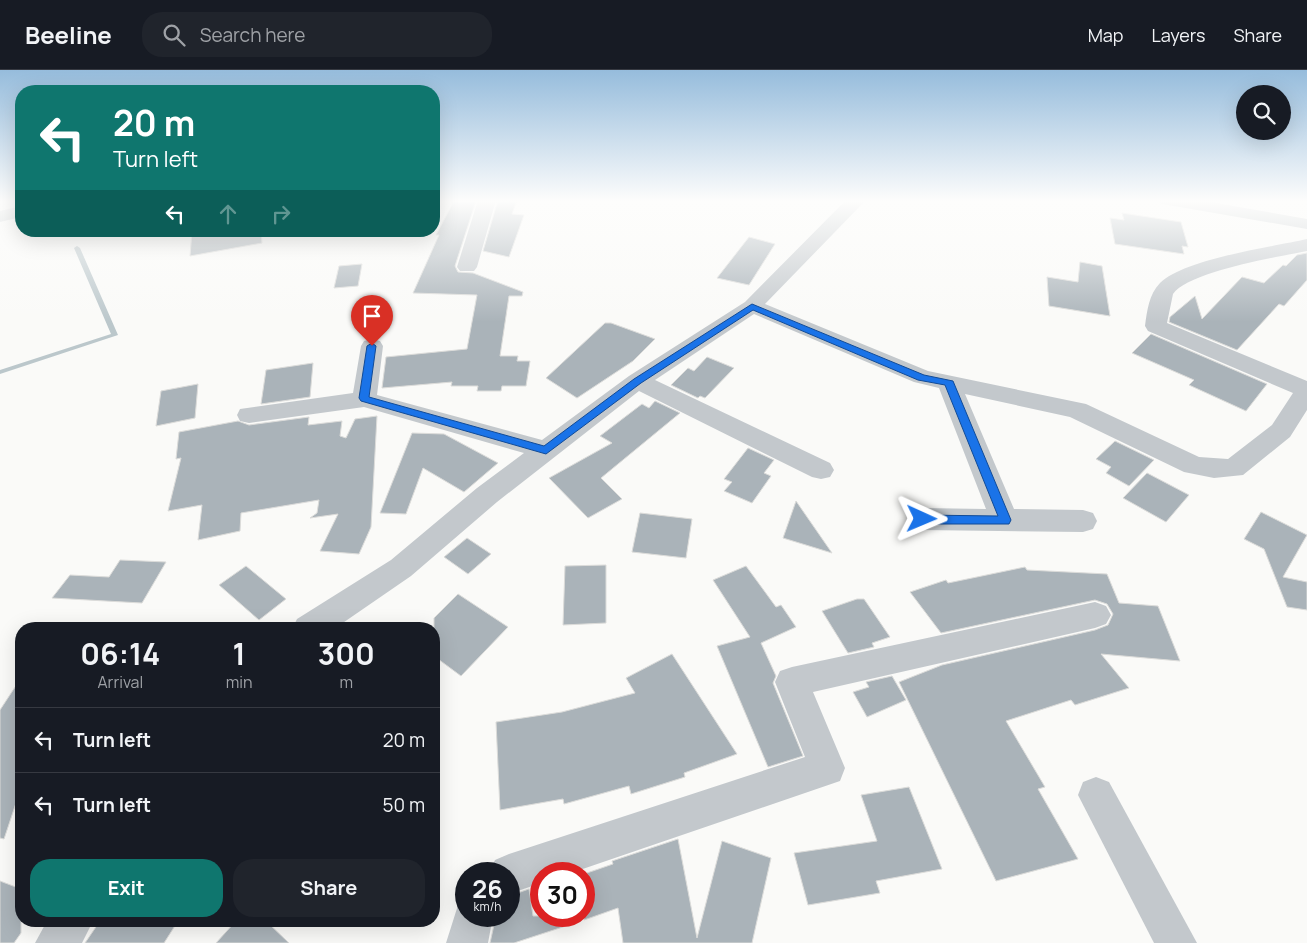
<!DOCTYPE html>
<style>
:root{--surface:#171b24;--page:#20242c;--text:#f1f3f6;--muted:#9ea1a6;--line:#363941;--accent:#0f766e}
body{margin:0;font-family:Manrope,sans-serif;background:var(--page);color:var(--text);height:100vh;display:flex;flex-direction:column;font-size:19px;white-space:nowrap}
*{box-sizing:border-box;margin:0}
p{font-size:16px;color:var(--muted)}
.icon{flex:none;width:28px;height:28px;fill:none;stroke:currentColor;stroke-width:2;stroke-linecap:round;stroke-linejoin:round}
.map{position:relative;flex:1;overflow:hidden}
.panel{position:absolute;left:15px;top:552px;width:425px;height:305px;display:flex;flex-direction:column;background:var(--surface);border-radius:20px;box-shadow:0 5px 20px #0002}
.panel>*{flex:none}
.guide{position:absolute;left:15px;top:15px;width:425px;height:152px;border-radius:20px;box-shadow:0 5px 20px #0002;background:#0f766e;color:#fff;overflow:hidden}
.tools{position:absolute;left:1236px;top:15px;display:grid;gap:10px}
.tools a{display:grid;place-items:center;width:55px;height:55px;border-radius:50%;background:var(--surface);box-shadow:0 5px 20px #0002;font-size:25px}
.speed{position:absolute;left:455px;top:792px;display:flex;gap:10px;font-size:25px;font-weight:700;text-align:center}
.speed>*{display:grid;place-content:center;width:65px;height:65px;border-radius:50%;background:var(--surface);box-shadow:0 5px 20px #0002;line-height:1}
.speed small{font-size:12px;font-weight:400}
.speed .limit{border:8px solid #d22;background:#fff;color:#111}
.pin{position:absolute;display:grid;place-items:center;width:42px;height:42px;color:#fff;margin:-51px -21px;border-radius:50% 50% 50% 0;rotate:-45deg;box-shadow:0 0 5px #0007}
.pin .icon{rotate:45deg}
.me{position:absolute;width:55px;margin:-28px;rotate:91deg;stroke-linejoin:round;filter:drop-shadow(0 0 4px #0008)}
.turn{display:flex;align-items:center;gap:18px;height:105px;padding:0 15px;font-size:22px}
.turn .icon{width:65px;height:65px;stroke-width:2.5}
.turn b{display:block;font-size:35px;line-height:42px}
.lanes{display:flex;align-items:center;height:48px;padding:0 15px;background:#0003;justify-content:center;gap:25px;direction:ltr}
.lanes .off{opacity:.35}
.eta{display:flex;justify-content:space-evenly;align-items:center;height:85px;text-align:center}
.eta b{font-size:30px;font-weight:700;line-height:35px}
.action{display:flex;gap:10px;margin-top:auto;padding:10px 15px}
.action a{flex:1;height:58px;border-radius:20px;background:var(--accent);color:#fff;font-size:20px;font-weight:700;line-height:58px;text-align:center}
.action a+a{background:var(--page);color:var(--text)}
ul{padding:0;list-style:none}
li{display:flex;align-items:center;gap:15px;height:65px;padding:0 15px;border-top:1px solid var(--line)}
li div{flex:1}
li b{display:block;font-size:19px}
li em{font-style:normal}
header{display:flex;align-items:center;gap:30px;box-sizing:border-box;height:70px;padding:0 25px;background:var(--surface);border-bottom:1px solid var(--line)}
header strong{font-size:24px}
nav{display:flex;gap:28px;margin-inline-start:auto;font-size:18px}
.search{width:350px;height:45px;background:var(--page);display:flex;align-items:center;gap:12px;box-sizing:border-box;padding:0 18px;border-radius:20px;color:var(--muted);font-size:19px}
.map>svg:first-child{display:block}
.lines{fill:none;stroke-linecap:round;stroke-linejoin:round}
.stream{fill:#bbc7cb;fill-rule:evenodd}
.building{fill:#aab3b9;stroke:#dcdcda}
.minor{fill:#c3c8cc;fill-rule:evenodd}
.route{fill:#1a73e8;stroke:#114b97}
</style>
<header>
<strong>Beeline</strong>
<div class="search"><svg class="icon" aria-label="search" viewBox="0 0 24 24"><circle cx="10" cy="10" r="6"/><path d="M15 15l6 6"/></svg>Search here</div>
<nav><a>Map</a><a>Layers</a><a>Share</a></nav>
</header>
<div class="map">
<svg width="1307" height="873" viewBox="0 0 1307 873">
<rect width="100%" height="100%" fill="#fafaf8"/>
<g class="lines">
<!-- stream -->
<path class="stream" d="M 77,176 L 80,178 L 118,265 L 0,304 L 0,300 L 111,264 L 74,178 Z"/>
</g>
<!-- building -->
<g class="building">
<path d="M 498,130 L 517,130 L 512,144 L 524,145 L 509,187 L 483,181 Z"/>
<path d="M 454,131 L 476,131 L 455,196 L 458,202 L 473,203 L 523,222 L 522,226 L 509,226 L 500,286 L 518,286 L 517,291 L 530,291 L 526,316 L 502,316 L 501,321 L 477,321 L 478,316 L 451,316 L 452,312 L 382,318 L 386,287 L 467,279 L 477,225 L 413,223 L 439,165 L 436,165 Z"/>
<path d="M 1122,143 L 1181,152 L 1188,177 L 1182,176 L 1184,184 L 1115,174 L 1110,148 L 1124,150 Z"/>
<path d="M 192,161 L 261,161 L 262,173 L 190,186 Z"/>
<path d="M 749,167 L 775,174 L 749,215 L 717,208 Z"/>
<path d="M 1307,183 L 1307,210 L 1284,236 L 1279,234 L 1237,280 L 1169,252 L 1170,247 L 1195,226 L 1202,249 L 1242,207 L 1264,213 L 1283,195 L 1286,196 L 1297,185 Z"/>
<path d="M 1080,192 L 1102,196 L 1110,246 L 1049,236 L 1047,207 L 1078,212 Z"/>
<path d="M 362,194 L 358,216 L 334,218 L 339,196 Z"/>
<path d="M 605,253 L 611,253 L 655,269 L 633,291 L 577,328 L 546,308 Z"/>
<path d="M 1151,264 L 1267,314 L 1246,341 L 1189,315 L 1194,310 L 1132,283 Z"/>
<path d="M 707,287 L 734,298 L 705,328 L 700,326 L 698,328 L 671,315 L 688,298 L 694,301 Z"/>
<path d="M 313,293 L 310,327 L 261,334 L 266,300 Z"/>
<path d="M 198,314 L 195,348 L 156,356 L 161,321 Z"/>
<path d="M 655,331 L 680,343 L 601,408 L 622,429 L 588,448 L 549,408 L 612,373 L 600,366 L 642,334 L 649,338 Z"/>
<path d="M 377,346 L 371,457 L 359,484 L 320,481 L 338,444 L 310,448 L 317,443 L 319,430 L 241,443 L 240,461 L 198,470 L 202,435 L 168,441 L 181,388 L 176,389 L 179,362 L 238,351 L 249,355 L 309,347 L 308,355 L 342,351 L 340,366 L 346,368 L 355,349 Z"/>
<path d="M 412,363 L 444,364 L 498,393 L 464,422 L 423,398 L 406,444 L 380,443 Z"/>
<path d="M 1115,371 L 1154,390 L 1129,416 L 1106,403 L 1111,397 L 1096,389 Z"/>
<path d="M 748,378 L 774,390 L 764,403 L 771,406 L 752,433 L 724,421 L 732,412 L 724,409 Z"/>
<path d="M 1147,403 L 1189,425 L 1166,452 L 1123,428 Z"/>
<path d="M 796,431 L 832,483 L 783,468 Z"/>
<path d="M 1261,442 L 1307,465 L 1283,507 L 1307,512 L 1307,540 L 1287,537 L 1264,479 L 1244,469 Z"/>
<path d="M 640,443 L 692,449 L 686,488 L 632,482 Z"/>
<path d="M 467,468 L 491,484 L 468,504 L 444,487 Z"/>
<path d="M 120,490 L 166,492 L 142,533 L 52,528 L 70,505 L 109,507 Z"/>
<path d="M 606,495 L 606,553 L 563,555 L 565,496 Z"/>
<path d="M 246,496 L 286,529 L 259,550 L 219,515 Z"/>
<path d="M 746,496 L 776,537 L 781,535 L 796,557 L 761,573 L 776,606 L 773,613 L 803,686 L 768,697 L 717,576 L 750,567 L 713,510 Z"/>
<path d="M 1025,497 L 1027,500 L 1107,504 L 1119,533 L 1158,536 L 1180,591 L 1101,584 L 1129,618 L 1075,635 L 1071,630 L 1006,651 L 1045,717 L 1038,719 L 1078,789 L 996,811 L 899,612 L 942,595 L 1095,560 L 1108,555 L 1113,544 L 1107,534 L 1095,530 L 941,563 L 910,522 L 946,510 L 948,513 Z"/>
<path d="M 458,524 L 508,557 L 461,606 L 434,586 L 434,548 Z"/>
<path d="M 857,529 L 864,529 L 890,567 L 872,573 L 874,577 L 848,583 L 822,541 Z"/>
<path d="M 672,584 L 737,684 L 684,703 L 685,707 L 631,724 L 629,716 L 564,734 L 563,729 L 500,740 L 496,652 L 562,642 L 635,623 L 626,608 Z"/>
<path d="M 892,606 L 906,630 L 867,647 L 853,622 L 869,617 L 866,612 Z"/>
<path d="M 21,608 L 21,718 L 4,769 L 0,768 L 0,640 Z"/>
<path d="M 909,717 L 942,799 L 876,811 L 880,823 L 808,835 L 794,783 L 877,771 L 861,725 Z"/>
<path d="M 678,769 L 697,868 L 722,771 L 771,788 L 752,873 L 623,873 L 618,838 L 584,850 L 584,804 L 613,794 L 612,791 Z"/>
<path d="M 0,811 L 21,819 L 21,863 L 14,873 L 0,873 Z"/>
<path d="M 529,819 L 533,846 L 581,846 L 581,851 L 514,873 L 490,873 L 496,846 L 509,846 L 509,826 Z"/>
<path d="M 100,851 L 178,851 L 164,873 L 85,873 Z"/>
<path d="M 236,851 L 266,851 L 289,873 L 216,873 Z"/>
</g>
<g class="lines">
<!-- minor -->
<g class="minor">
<path d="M 478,130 L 496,130 L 477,197 L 474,201 L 460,201 L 457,197 Z"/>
<path d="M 846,130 L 866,130 L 765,234 L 928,301 L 1086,334 L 1199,387 L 1228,389 L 1272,355 L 1293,323 L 1148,261 L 1145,256 C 1147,241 1149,224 1160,213 C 1184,189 1272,177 1307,169 L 1307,181 C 1278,187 1190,201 1173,224 L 1167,253 L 1307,311 L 1307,340 L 1290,367 L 1243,405 L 1214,408 L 1184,402 L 1070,347 L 965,324 L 1014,439 L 1083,440 L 1093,443 L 1097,451 L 1093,459 L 1083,462 L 922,460 L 912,457 L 908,449 L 912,441 L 922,438 L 986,439 L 939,318 L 914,312 L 754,244 L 655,310 L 830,393 L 834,400 L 830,407 L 821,409 L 812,407 L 639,321 L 497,432 L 411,506 L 334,559 L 292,559 L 297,549 L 391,490 L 477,418 L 524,383 L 364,337 L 249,353 L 240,351 L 237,345 L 240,339 L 353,323 L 361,276 L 364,271 L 372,269 L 380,271 L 383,276 L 377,325 L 542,370 L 629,306 L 745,232 Z"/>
<path d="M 1159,130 L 1199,130 L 1307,149 L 1307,159 L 1168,135 L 1162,134 Z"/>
<path d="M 21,136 L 21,147 L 0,152 L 0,141 Z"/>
<path d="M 1095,532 L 1106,536 L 1111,545 L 1106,554 L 1095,558 L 813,622 L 845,698 L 840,711 L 568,804 L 541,804 L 541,813 L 509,824 L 509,804 L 489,804 L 495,790 L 509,784 L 805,687 L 775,612 L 780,601 L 792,597 Z"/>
<path d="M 1096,707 L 1109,712 L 1197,873 L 1154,873 L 1078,725 L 1083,712 Z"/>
<path d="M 466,828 L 466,846 L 493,846 L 488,873 L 446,873 L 459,832 Z"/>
<path d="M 47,851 L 93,851 L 82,873 L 35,873 Z"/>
</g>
</g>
<!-- sky -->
<linearGradient id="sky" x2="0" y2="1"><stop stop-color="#96bcdc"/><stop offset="0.52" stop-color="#fdfdfc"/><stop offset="1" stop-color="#fdfdfc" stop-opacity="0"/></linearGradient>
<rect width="1307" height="252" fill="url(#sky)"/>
<!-- route -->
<path class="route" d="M 752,234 L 924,305 L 953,311 L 1011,450 L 1009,454 L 922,454 L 916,449 L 922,445 L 998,446 L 945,315 L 918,310 L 753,240 L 641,313 L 546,384 L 361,331 L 359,328 L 367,276 L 372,273 L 376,276 L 369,327 L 544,376 L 634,309 Z"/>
</svg>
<div class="tools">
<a><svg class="icon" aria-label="search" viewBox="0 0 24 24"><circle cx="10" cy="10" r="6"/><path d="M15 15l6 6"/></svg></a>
</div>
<div class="speed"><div>26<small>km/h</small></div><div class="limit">30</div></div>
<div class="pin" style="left:372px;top:276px;background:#d93025"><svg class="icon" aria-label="arrive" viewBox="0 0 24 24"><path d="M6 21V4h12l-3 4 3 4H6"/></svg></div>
<svg class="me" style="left:922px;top:449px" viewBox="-20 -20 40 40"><path d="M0-17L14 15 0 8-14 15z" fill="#1a73e8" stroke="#fff" stroke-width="4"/></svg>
<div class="guide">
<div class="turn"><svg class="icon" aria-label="left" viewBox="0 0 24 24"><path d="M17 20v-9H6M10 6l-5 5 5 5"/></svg><div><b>20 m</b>Turn left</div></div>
<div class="lanes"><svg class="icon" aria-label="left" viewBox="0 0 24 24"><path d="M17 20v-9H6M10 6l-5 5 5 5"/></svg><svg class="icon off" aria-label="ahead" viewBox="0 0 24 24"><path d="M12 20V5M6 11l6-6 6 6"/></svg><svg class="icon off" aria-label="right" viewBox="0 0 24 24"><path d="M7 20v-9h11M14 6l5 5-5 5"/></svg></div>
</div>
<section class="panel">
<div class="eta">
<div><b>06:14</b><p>Arrival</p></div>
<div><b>1</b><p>min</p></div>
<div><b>300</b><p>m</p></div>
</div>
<ul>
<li><svg class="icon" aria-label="left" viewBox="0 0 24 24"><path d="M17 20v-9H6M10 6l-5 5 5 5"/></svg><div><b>Turn left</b></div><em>20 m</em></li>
<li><svg class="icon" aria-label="left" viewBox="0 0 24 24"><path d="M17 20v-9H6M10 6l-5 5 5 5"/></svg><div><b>Turn left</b></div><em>50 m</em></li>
</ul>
<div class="action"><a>Exit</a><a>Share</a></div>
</section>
</div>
